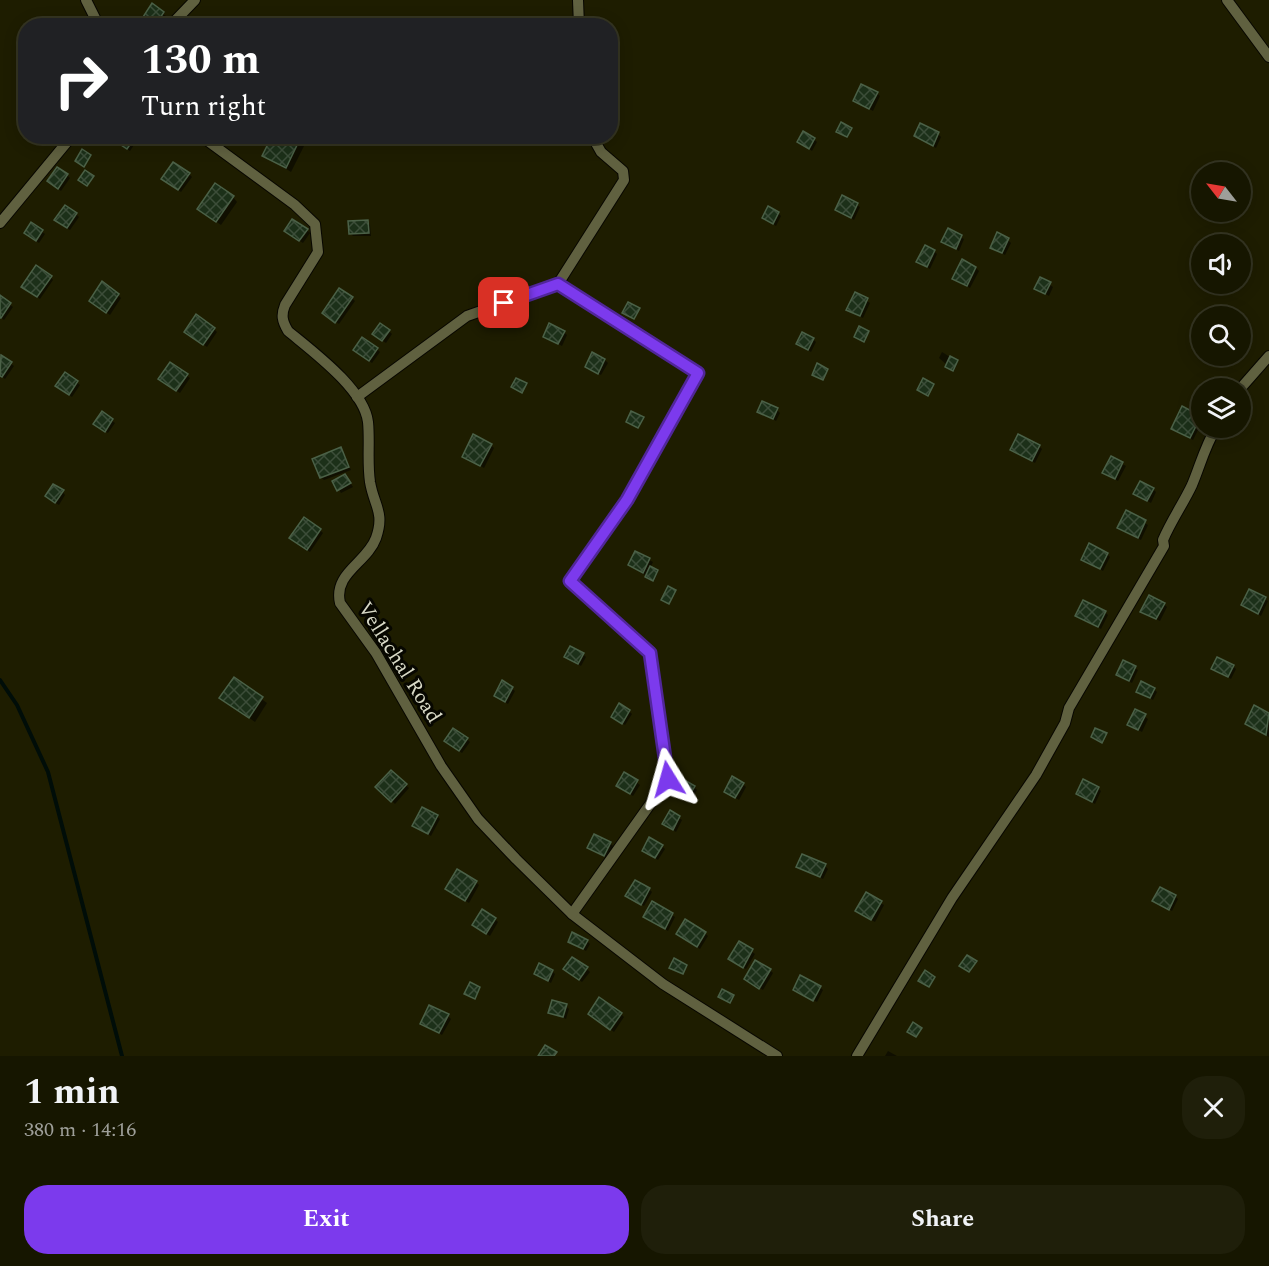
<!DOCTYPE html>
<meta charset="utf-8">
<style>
:root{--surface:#161600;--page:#1f1f0a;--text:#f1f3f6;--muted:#9e9f99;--line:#353522;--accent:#7c3aed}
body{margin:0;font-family:Spectral,serif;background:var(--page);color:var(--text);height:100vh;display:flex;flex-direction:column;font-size:22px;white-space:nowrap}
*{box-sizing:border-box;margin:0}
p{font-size:20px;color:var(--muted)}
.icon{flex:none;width:33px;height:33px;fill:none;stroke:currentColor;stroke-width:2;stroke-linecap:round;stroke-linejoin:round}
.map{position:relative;height:1056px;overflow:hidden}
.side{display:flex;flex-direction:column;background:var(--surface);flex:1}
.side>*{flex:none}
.banner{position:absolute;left:18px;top:18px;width:600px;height:126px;border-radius:24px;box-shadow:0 3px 15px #0003,0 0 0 2px var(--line);background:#202124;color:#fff;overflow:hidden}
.needle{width:39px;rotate:301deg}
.controls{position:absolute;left:1191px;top:162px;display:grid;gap:12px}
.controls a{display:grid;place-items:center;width:60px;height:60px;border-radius:50%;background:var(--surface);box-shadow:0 3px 15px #0003,0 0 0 2px var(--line);font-size:30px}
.pin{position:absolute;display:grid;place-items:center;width:51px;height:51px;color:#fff;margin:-26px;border-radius:12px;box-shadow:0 3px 9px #0006}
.me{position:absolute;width:66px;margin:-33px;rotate:352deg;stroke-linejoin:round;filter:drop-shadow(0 0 4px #0008)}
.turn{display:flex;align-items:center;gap:21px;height:126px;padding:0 24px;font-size:27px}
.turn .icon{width:78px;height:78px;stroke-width:2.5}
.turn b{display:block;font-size:42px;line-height:51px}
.round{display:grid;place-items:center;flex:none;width:63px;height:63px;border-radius:24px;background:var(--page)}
.headline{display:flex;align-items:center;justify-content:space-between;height:102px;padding:0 24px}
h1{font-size:36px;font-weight:700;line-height:45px}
.primary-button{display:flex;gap:12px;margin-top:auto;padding:12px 24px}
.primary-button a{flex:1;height:69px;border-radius:24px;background:var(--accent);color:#fff;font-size:24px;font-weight:700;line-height:69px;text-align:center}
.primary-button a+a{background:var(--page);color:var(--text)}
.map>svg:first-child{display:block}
.shadow{fill:#0007}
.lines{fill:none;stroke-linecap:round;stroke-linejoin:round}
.stream{stroke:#000d08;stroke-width:4}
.building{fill:url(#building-cross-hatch);stroke:#4b6147;stroke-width:1.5}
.minor-casing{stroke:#080700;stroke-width:12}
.minor{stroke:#606140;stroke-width:10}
.route-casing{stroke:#51269a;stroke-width:15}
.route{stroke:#7c3aed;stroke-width:10}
.labels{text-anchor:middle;stroke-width:6;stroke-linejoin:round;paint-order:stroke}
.street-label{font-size:21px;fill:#d8d9c6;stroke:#070700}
</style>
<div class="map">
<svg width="1269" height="1056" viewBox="0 0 1269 1056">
<defs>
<pattern id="building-cross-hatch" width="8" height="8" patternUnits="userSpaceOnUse" patternTransform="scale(1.5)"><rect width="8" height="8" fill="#1c3019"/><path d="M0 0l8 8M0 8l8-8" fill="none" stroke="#3c4d39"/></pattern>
</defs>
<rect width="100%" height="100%" fill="#1e1d00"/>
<!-- shadow -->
<g class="shadow">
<path d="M 152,6 L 166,16 L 160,26 L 149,26 Z"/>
<path d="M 877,93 L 880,96 L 873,111 L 854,101 Z"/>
<path d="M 938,134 L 941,137 L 936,148 L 915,136 Z"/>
<path d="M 116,136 L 140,136 L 130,151 L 117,142 Z"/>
<path d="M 274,136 L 296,136 L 305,144 L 291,172 L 264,155 Z"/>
<path d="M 814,139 L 817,142 L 812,151 L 799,142 Z"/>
<path d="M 189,174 L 192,177 L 181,192 L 166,182 Z"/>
<path d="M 67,175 L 70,178 L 61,191 L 52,184 Z"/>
<path d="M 233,197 L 237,202 L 221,225 L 204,213 Z"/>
<path d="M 843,197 L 860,207 L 854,220 L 837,210 Z"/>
<path d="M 778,213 L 781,216 L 776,226 L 764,218 Z"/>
<path d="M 76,214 L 79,217 L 70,230 L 59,223 Z"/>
<path d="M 367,222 L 370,225 L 371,236 L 353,236 L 350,233 Z"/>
<path d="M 32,224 L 45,234 L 39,243 L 29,236 Z"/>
<path d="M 307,230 L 310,233 L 303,243 L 289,234 Z"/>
<path d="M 949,230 L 964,239 L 959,251 L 943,242 Z"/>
<path d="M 1008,240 L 1011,243 L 1005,255 L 992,247 Z"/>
<path d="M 934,251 L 937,254 L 930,269 L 918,262 Z"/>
<path d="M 976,268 L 979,271 L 970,288 L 954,279 Z"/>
<path d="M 51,277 L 53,280 L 40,299 L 26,289 Z"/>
<path d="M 1041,279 L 1053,287 L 1049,296 L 1036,288 Z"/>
<path d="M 856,294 L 870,303 L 863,318 L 851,312 Z"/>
<path d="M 118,295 L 121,298 L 110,315 L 93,303 Z"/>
<path d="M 0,297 L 13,307 L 4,320 L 0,317 Z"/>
<path d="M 352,298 L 355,301 L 339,324 L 327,316 Z"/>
<path d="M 214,329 L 217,332 L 207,347 L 189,334 Z"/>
<path d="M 389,331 L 392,334 L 386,343 L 377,337 Z"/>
<path d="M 564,332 L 567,335 L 562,346 L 544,336 Z"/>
<path d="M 813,339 L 816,342 L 811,352 L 798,344 Z"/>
<path d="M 377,349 L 380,352 L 372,363 L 358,353 Z"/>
<path d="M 942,352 L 958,362 L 954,371 L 939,358 Z"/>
<path d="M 2,357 L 14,366 L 5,379 L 0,375 Z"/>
<path d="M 605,360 L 608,363 L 601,375 L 586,367 Z"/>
<path d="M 170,364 L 190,378 L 180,393 L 163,382 Z"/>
<path d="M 66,374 L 80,385 L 72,397 L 60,389 Z"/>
<path d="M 777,410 L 780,413 L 776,421 L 759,411 Z"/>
<path d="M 102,413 L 115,423 L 108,433 L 98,427 Z"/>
<path d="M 1200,417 L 1202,422 L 1193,440 L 1176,431 Z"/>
<path d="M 491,445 L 494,448 L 484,468 L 463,456 Z"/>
<path d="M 1039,446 L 1042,449 L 1035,463 L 1012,450 Z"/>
<path d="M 341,449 L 351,470 L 324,480 L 321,477 Z"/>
<path d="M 1111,458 L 1126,466 L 1118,481 L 1104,473 Z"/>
<path d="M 345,475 L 353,487 L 341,493 L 334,482 Z"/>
<path d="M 1153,489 L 1156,492 L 1151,503 L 1135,494 Z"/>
<path d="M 63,492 L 65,495 L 59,505 L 49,499 Z"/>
<path d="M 1126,512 L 1148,525 L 1141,540 L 1122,530 Z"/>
<path d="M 320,530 L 323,533 L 310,552 L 294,541 Z"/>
<path d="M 636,553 L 653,562 L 650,568 L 658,572 L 654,581 L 630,565 Z"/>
<path d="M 1107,554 L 1110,557 L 1103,571 L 1083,560 Z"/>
<path d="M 1265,599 L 1268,601 L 1261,616 L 1243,605 Z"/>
<path d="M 1164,604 L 1167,607 L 1160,621 L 1145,614 Z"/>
<path d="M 1105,612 L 1108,615 L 1101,629 L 1076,615 Z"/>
<path d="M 583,654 L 586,657 L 581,666 L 566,657 Z"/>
<path d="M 1124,662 L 1138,670 L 1132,683 L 1118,675 Z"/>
<path d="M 1233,666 L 1236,669 L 1231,679 L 1213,668 Z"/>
<path d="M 234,679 L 267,703 L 255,722 L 226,702 Z"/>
<path d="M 503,682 L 515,691 L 508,704 L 498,698 Z"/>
<path d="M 1154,689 L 1157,692 L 1153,700 L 1138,691 Z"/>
<path d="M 1255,707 L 1269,714 L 1269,737 L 1246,724 Z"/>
<path d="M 629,711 L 632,714 L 625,725 L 616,719 Z"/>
<path d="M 1136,711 L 1148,719 L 1142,732 L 1129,725 Z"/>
<path d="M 467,739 L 470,742 L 462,753 L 449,744 Z"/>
<path d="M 391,772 L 409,788 L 395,804 L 377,787 Z"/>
<path d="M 625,774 L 640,785 L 633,796 L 618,786 Z"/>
<path d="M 743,784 L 746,787 L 739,800 L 729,794 Z"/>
<path d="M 694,787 L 697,790 L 690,802 L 675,792 Z"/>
<path d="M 1098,788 L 1101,791 L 1095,804 L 1078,794 Z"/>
<path d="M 671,813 L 682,820 L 676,832 L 667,826 Z"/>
<path d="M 437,816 L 440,819 L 431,836 L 414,826 Z"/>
<path d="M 610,843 L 613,846 L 607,858 L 589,848 Z"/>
<path d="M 662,846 L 665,849 L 658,860 L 644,851 Z"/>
<path d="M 798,866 L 825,866 L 828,869 L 823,879 Z"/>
<path d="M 476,882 L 479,885 L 469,903 L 450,891 Z"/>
<path d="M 649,889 L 652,892 L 644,906 L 627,896 Z"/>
<path d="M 866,894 L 884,905 L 875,922 L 860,914 Z"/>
<path d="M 1175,896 L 1178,899 L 1172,911 L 1154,901 Z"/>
<path d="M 652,903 L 675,917 L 668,931 L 645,917 Z"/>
<path d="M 495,919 L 498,922 L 490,936 L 477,928 Z"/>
<path d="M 705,933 L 708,936 L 700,949 L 681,937 Z"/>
<path d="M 570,941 L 587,941 L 590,944 L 586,951 Z"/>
<path d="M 739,943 L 755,954 L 746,969 L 733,962 Z"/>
<path d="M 587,969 L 590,972 L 582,982 L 568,972 Z"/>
<path d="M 770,970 L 773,973 L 763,990 L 746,979 Z"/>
<path d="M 552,971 L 555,974 L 551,983 L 536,974 Z"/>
<path d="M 820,987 L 823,990 L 817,1002 L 794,989 Z"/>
<path d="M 566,1006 L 569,1009 L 566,1019 L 550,1012 Z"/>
<path d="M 621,1014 L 624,1017 L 614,1032 L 592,1017 Z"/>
<path d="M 448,1016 L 451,1019 L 442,1035 L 422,1023 Z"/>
<path d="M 888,1051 L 897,1056 L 885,1056 Z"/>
</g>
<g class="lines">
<!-- stream -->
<path class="stream" d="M 0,680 L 17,705 L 48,772 L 122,1056"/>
</g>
<!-- building -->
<g class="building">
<path d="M 152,3 L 164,12 L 155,26 L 148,26 L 141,20 Z"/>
<path d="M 861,84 L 878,92 L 869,109 L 853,101 Z"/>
<path d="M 841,122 L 852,128 L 847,137 L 836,132 Z"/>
<path d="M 920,123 L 939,132 L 933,146 L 914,136 Z"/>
<path d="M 803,131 L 815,138 L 809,149 L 797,142 Z"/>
<path d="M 114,136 L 136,136 L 127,149 L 112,139 Z"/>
<path d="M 272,136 L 301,137 L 286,168 L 262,156 Z"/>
<path d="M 82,149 L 91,155 L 84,167 L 75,161 Z"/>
<path d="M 173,162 L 190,173 L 178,190 L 161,179 Z"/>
<path d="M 57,167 L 68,174 L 58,189 L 47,181 Z"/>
<path d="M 85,170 L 94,176 L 87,186 L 78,180 Z"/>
<path d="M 215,183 L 234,196 L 216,222 L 197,209 Z"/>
<path d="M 842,195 L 858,203 L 851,218 L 835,210 Z"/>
<path d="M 65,205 L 77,213 L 67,228 L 54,220 Z"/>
<path d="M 768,206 L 779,212 L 773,224 L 762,218 Z"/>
<path d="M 292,219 L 308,229 L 299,241 L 284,231 Z"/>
<path d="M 368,220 L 369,233 L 349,234 L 348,221 Z"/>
<path d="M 31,222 L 43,230 L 36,241 L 24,233 Z"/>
<path d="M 948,228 L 962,235 L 956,249 L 941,242 Z"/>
<path d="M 997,232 L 1009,238 L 1002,253 L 990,248 Z"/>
<path d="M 925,245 L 935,250 L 927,267 L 916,262 Z"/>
<path d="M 962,259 L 976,267 L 967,286 L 952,279 Z"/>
<path d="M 36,265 L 52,276 L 37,297 L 21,287 Z"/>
<path d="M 1040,277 L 1051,282 L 1045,294 L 1034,289 Z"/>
<path d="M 102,281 L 119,294 L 106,313 L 89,301 Z"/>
<path d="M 339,288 L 353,297 L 335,323 L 322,313 Z"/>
<path d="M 855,292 L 868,298 L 860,316 L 846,310 Z"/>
<path d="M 0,295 L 11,303 L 1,318 L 0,318 Z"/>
<path d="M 628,302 L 640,308 L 634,319 L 622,313 Z"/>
<path d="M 196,314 L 215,328 L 203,345 L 184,332 Z"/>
<path d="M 380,323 L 390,330 L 382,341 L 372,334 Z"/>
<path d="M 549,323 L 565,331 L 558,344 L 543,337 Z"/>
<path d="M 859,326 L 869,331 L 864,342 L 854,337 Z"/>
<path d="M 802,332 L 814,338 L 808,350 L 796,344 Z"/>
<path d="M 362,337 L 378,348 L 369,361 L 353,350 Z"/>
<path d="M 592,352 L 605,359 L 598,374 L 585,367 Z"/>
<path d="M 1,355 L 12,362 L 2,377 L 0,376 Z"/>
<path d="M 950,356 L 958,360 L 953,371 L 945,367 Z"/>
<path d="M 170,362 L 188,374 L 176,391 L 158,379 Z"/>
<path d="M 817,363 L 828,369 L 823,380 L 812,375 Z"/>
<path d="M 65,372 L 78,381 L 69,395 L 55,386 Z"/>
<path d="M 516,378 L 527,383 L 522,393 L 511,387 Z"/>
<path d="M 923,378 L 934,384 L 928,396 L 917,390 Z"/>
<path d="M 762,401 L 778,408 L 773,419 L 757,412 Z"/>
<path d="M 1182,406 L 1201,416 L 1190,438 L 1171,429 Z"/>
<path d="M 102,411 L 113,419 L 105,432 L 93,424 Z"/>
<path d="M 631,411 L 644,417 L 638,428 L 626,422 Z"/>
<path d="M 473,434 L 492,444 L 480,466 L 462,457 Z"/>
<path d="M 1018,434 L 1040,445 L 1032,461 L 1010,450 Z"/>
<path d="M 341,447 L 349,467 L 320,478 L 312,459 Z"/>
<path d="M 1111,456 L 1123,462 L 1115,479 L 1102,473 Z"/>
<path d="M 345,474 L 351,483 L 337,491 L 332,481 Z"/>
<path d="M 1140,481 L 1154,488 L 1147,501 L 1133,494 Z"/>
<path d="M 53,484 L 64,490 L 55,503 L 45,496 Z"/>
<path d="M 1126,510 L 1146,520 L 1138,538 L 1117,528 Z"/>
<path d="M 304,517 L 321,529 L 307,550 L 289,538 Z"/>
<path d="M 1089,543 L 1108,553 L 1100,569 L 1081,560 Z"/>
<path d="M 635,551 L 650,558 L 643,573 L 628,565 Z"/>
<path d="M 650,566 L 658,570 L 653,581 L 645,577 Z"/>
<path d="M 668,586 L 676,590 L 669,604 L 661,600 Z"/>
<path d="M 1249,589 L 1266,597 L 1258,614 L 1241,605 Z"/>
<path d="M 1149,595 L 1165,603 L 1156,619 L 1140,612 Z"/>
<path d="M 1083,600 L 1106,611 L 1098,627 L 1075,616 Z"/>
<path d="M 570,646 L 584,653 L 578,664 L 564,657 Z"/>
<path d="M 1217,657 L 1234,665 L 1228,677 L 1211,669 Z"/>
<path d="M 1123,660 L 1136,666 L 1129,681 L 1116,675 Z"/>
<path d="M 234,677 L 263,697 L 249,718 L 219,698 Z"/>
<path d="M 502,680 L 513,687 L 505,702 L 494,696 Z"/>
<path d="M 1141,681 L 1155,688 L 1150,698 L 1136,692 Z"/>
<path d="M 619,703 L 630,710 L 622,724 L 611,717 Z"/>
<path d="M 1254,705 L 1269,713 L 1266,735 L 1245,724 Z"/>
<path d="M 1135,709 L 1146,714 L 1138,730 L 1127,725 Z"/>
<path d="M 453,728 L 468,738 L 459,751 L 444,741 Z"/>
<path d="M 1095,728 L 1107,733 L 1102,743 L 1091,737 Z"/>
<path d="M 391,770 L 407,784 L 391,802 L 375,787 Z"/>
<path d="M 624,772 L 638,780 L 630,794 L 616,786 Z"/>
<path d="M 732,776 L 744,783 L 735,798 L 724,792 Z"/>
<path d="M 681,778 L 695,786 L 687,800 L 673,792 Z"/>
<path d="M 1083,779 L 1099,787 L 1092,802 L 1076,794 Z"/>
<path d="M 422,807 L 438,815 L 428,834 L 412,826 Z"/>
<path d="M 670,810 L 680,816 L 673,830 L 662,824 Z"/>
<path d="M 594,834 L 611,842 L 604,856 L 587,848 Z"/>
<path d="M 649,837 L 663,845 L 655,858 L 642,851 Z"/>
<path d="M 802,854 L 826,864 L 820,877 L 796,867 Z"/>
<path d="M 457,869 L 477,881 L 465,901 L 445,889 Z"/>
<path d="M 635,880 L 650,888 L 641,905 L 625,896 Z"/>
<path d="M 1160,887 L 1176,895 L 1169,910 L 1152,901 Z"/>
<path d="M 866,892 L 882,901 L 871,920 L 855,911 Z"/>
<path d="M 652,901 L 673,913 L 665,929 L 643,917 Z"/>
<path d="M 482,909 L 496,918 L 486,934 L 472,925 Z"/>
<path d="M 685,919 L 706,932 L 697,947 L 676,934 Z"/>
<path d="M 572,932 L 588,940 L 583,949 L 568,942 Z"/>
<path d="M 739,941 L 753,949 L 743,968 L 728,959 Z"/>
<path d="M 967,955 L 977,961 L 969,972 L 959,966 Z"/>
<path d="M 572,957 L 588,967 L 579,980 L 563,969 Z"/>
<path d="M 674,958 L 687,965 L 683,974 L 669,968 Z"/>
<path d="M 755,960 L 771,969 L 759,989 L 744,979 Z"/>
<path d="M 539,963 L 553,970 L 548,981 L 534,974 Z"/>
<path d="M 925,970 L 935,977 L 929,987 L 918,981 Z"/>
<path d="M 800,975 L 821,986 L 813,1001 L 793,990 Z"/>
<path d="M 470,982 L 480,987 L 475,999 L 464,994 Z"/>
<path d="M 722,989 L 734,995 L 730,1003 L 718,997 Z"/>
<path d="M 599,997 L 622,1013 L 610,1030 L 588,1014 Z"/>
<path d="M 552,1000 L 567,1004 L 563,1017 L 548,1013 Z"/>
<path d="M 429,1005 L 449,1014 L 439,1033 L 420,1024 Z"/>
<path d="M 913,1022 L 922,1028 L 916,1037 L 907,1032 Z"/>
<path d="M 545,1045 L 557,1052 L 554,1056 L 538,1056 Z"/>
</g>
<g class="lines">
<defs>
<g id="minor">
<path d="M 86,0 L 99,26"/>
<path d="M 578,0 L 579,26"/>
<path d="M 1227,0 L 1269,57"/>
<path d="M 170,26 L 195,0"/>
<path d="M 201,136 L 295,205 L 315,224 L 318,252 L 285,305 C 281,315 282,321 288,331 C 312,351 364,389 368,422 C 370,442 367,461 370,482 C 374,506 385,512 376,538 C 367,563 333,573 340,603 L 376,653 L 441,766 L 478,819 L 516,859 L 572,914 L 663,984 L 777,1056"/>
<path d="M 0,223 L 72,136"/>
<path d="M 558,284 L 624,180 L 623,171 L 601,152 L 592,136"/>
<path d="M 1240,389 L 1269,356"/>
<path d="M 357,397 L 467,316 L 558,284 L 698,373 L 627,500 L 570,581 L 650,653 L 668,779 L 572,914"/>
<path d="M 857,1056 L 952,898 L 1036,775 L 1065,723 L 1069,708 L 1164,546 L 1163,540 C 1171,521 1183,504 1192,485 C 1200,466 1205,446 1216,428"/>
</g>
</defs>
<!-- minor casing -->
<use href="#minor" class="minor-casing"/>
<!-- minor -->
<use href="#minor" class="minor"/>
</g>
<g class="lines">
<defs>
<path id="route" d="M 504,303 L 558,284 L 698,373 L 627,500 L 570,581 L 650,653 L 668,779"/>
</defs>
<!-- route casing -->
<use href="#route" class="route-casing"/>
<!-- route -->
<use href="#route" class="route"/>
</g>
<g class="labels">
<!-- street labels -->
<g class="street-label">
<text transform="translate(400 662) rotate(58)" y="7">Vellachal Road</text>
</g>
</g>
</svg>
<div class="controls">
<a><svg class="needle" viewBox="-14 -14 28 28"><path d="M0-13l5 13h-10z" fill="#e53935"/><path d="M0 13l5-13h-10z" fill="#9e9f99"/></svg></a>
<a><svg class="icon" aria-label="sound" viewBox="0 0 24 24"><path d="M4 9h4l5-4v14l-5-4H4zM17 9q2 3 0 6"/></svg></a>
<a><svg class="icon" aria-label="search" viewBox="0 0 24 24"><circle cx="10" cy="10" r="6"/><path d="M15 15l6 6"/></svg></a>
<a><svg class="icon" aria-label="layers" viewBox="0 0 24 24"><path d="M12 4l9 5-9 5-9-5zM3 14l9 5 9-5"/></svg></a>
</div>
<div class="pin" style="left:504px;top:303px;background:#d93025"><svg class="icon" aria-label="arrive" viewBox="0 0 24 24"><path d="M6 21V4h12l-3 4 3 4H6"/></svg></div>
<svg class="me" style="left:668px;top:779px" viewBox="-20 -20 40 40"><path d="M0-17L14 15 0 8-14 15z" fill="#7c3aed" stroke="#fff" stroke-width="4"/></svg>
<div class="banner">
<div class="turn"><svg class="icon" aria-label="right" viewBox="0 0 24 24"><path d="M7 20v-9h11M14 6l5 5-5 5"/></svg><div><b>130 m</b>Turn right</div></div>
</div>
</div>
<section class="side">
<div class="headline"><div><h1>1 min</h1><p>380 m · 14:16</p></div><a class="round"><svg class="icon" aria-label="close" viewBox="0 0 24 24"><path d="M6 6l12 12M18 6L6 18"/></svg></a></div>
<div class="primary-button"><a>Exit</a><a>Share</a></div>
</section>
